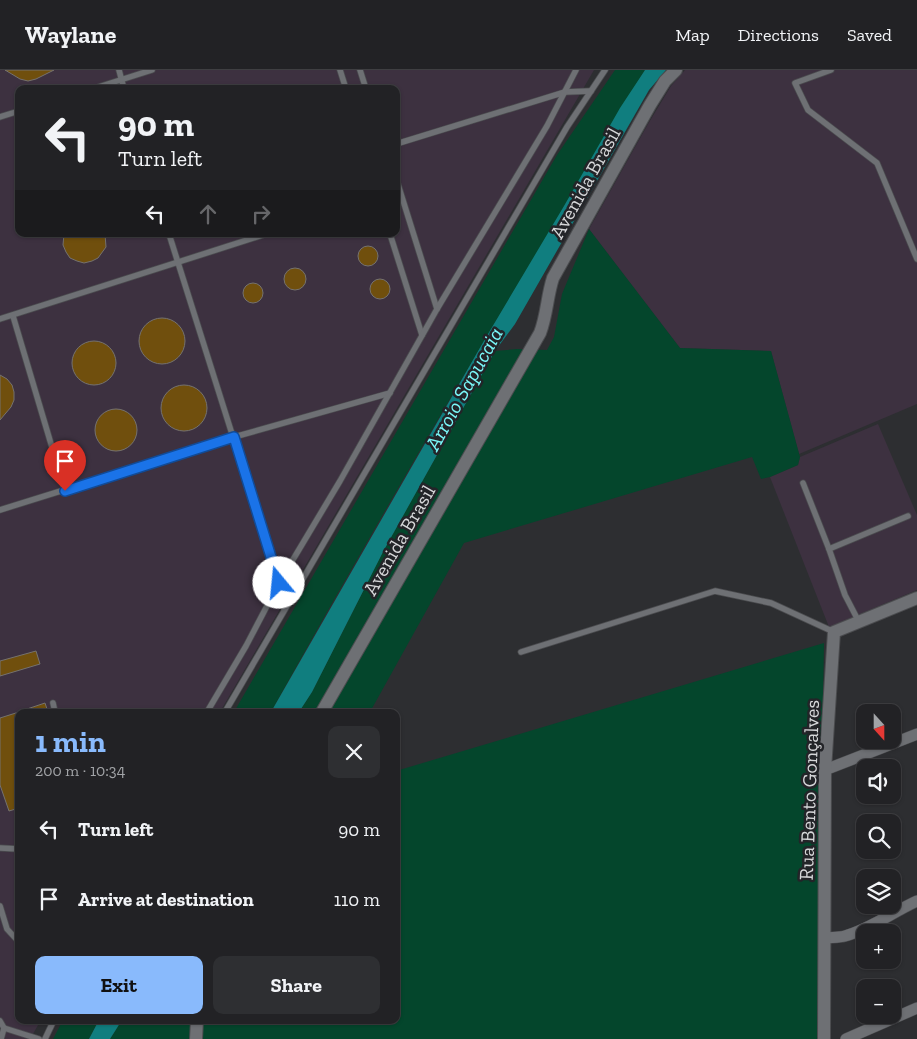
<!DOCTYPE html>
<meta charset="utf-8">
<style>
:root{--surface:#222225;--page:#2e2f32;--text:#f1f3f6;--muted:#a2a4a7;--line:#3f3f42;--accent:#89bafc}
body{margin:0;font-family:"Zilla Slab",serif;background:var(--page);color:var(--text);height:100vh;display:flex;flex-direction:column;font-size:19px;white-space:nowrap}
*{box-sizing:border-box;margin:0}
p{font-size:16px;color:var(--muted)}
.icon{flex:none;width:28px;height:28px;fill:none;stroke:currentColor;stroke-width:2;stroke-linecap:round;stroke-linejoin:round}
.map{position:relative;flex:1;overflow:hidden}
.side{position:absolute;left:15px;top:639px;width:385px;height:315px;display:flex;flex-direction:column;background:var(--surface);border-radius:10px;box-shadow:0 1px 4px #0004,0 0 0 1px var(--line)}
.side>*{flex:none}
.guide{position:absolute;left:15px;top:15px;width:385px;height:152px;border-radius:10px;box-shadow:0 1px 4px #0004,0 0 0 1px var(--line);background:#222225;color:var(--text);overflow:hidden}
.needle{width:32px;rotate:159deg}
.buttons{position:absolute;left:856px;top:634px;display:grid;gap:10px}
.buttons a{display:grid;place-items:center;width:45px;height:45px;border-radius:10px;background:var(--surface);box-shadow:0 1px 4px #0004,0 0 0 1px var(--line);font-size:25px}
.pin{position:absolute;display:grid;place-items:center;width:42px;height:42px;color:#fff;margin:-51px -21px;border-radius:50% 50% 50% 0;rotate:-45deg;box-shadow:0 0 5px #0007}
.pin .icon{rotate:45deg}
.me{position:absolute;width:55px;margin:-28px;rotate:343deg;stroke-linejoin:round;filter:drop-shadow(0 0 4px #0008)}
.turn{display:flex;align-items:center;gap:18px;height:105px;padding:0 20px;font-size:22px}
.turn .icon{width:65px;height:65px;stroke-width:2.5}
.turn b{display:block;font-size:35px;line-height:42px}
.lanes{display:flex;align-items:center;height:48px;padding:0 20px;background:#0003;justify-content:center;gap:25px;direction:ltr}
.lanes .off{opacity:.35}
.round{display:grid;place-items:center;flex:none;width:52px;height:52px;border-radius:10px;background:var(--page)}
.summary{display:flex;align-items:center;justify-content:space-between;height:85px;padding:0 20px}
h1{font-size:30px;font-weight:700;line-height:38px;color:var(--accent)}
.action{display:flex;gap:10px;margin-top:auto;padding:10px 20px}
.action a{flex:1;height:58px;border-radius:10px;background:var(--accent);color:#111;font-size:20px;font-weight:700;line-height:58px;text-align:center}
.action a+a{background:var(--page);color:var(--text)}
ul{padding:0;list-style:none}
li{display:flex;align-items:center;gap:15px;height:70px;padding:0 20px}
li div{flex:1}
li b{display:block;font-size:19px}
li em{font-style:normal}
header{display:flex;align-items:center;gap:30px;box-sizing:border-box;height:70px;padding:0 25px;background:var(--surface);border-bottom:1px solid var(--line)}
header strong{font-size:24px}
nav{display:flex;gap:28px;margin-inline-start:auto;font-size:18px}
.map>svg:first-child{display:block}
.industrial{fill:#3d3140;fill-rule:evenodd}
.green{fill:#04462c}
.water{fill:#107e7f}
.building{fill:#704f0d;stroke:#75726f}
.lines{fill:none;stroke-linecap:round;stroke-linejoin:round}
.service-casing{stroke:#4b4c4f;stroke-width:7}
.minor-casing{stroke:#4b4c4f;stroke-width:12}
.secondary-casing{stroke:#4b4c4f;stroke-width:14}
.service{stroke:#6e7074;stroke-width:5.5}
.minor{stroke:#6e7074;stroke-width:11}
.secondary{stroke:#6e7074;stroke-width:12}
.route-casing{stroke:#114b97;stroke-width:12}
.route{stroke:#1a73e8;stroke-width:9}
.labels{text-anchor:middle;stroke-width:5;stroke-linejoin:round;paint-order:stroke}
.street-label{font-size:20px;fill:#d6d7d9;stroke:#232428}
.water-label{font-size:21px;font-style:italic;fill:#7af8f9;stroke:#232428}
</style>
<header>
<strong>Waylane</strong>
<nav><a>Map</a><a>Directions</a><a>Saved</a></nav>
</header>
<div class="map">
<svg width="917" height="969" viewBox="0 0 917 969">
<rect width="100%" height="100%" fill="#2d2e31"/>
<!-- industrial -->
<g class="industrial">
<path d="M 0,0 L 594,0 L 220,642 L 19,642 L 19,950 L 41,950 L 30,969 L 0,969 ZM 19,19 L 396,19 L 396,164 L 19,164 Z"/>
<path d="M 685,0 L 917,0 L 917,334 L 799,384 L 771,281 L 680,278 L 589,159 L 648,54 L 671,16 Z"/>
<path d="M 878,354 L 917,445 L 917,520 L 829,557 L 770,407 L 798,395 L 800,387 Z"/>
</g>
<!-- green -->
<g class="green">
<path d="M 615,0 L 645,0 C 612,52 582,106 551,159 C 455,319 361,480 271,642 L 234,642 L 557,85 Z"/>
<path d="M 589,159 L 680,278 L 771,281 L 800,387 L 798,395 L 770,407 L 761,409 L 752,387 L 464,473 L 370,642 L 299,642 L 312,622 L 384,480 L 495,281 L 517,279 L 547,280 L 554,267 L 562,224 Z"/>
<path d="M 824,573 L 817,969 L 110,969 L 122,950 L 396,950 L 396,701 Z"/>
<path d="M 63,950 L 99,950 L 89,969 L 53,969 Z"/>
</g>
<!-- water -->
<g class="water">
<path d="M 645,0 L 666,0 L 649,20 L 515,254 L 495,281 L 384,480 L 312,622 L 299,642 L 271,642 L 485,269 L 564,136 L 620,38 Z"/>
<path d="M 99,950 L 122,950 L 110,969 L 89,969 Z"/>
</g>
<!-- building -->
<g class="building">
<path d="M 5,0 L 54,0 L 36,9 L 28,11 L 20,9 Z"/>
<path d="M 64,164 L 105,164 L 106,177 L 98,188 L 92,191 L 84,193 L 77,191 L 70,188 L 66,182 L 63,175 Z"/>
<circle cx="368" cy="186" r="10"/>
<circle cx="295" cy="209" r="11"/>
<circle cx="380" cy="219" r="10"/>
<circle cx="253" cy="223" r="10"/>
<circle cx="162" cy="271" r="23"/>
<circle cx="94" cy="293" r="22"/>
<path d="M 0,305 L 7,309 L 12,315 L 14,322 L 14,330 L 11,337 L 0,350 Z"/>
<circle cx="184" cy="338" r="23"/>
<circle cx="116" cy="360" r="21"/>
<path d="M 36,581 L 40,594 L 0,606 L 0,591 Z"/>
<path d="M 45,633 L 48,642 L 21,642 L 21,641 Z"/>
<path d="M 19,642 L 19,738 L 9,741 L 0,715 L 0,648 Z"/>
</g>
<g class="lines">
<defs>
<g id="service">
<path d="M 119,0 L 124,19"/>
<path d="M 340,0 L 346,19"/>
<path d="M 360,0 L 366,19"/>
<path d="M 831,0 L 795,13 L 808,40 L 877,93 L 917,189"/>
<path d="M 92,19 L 152,0"/>
<path d="M 0,47 L 19,41"/>
<path d="M 396,74 L 565,22 L 591,21"/>
<path d="M 396,108 L 437,239"/>
<path d="M 169,164 L 279,513"/>
<path d="M 390,164 L 422,265"/>
<path d="M 13,246 L 65,421"/>
<path d="M 0,249 L 266,164"/>
<path d="M 803,413 L 829,479 L 845,525 L 859,552"/>
<path d="M 0,440 L 234,367 L 390,323"/>
<path d="M 829,479 L 908,446"/>
<path d="M 521,582 L 715,521 L 771,533 L 834,562"/>
<path d="M 53,633 L 55,642"/>
<path d="M 207,642 L 246,576 L 279,513 L 340,411 L 437,239 L 547,56 L 576,0"/>
<path d="M 225,642 L 567,57 L 605,0"/>
<path d="M 0,778 L 19,779"/>
<path d="M 0,836 L 7,859 L 19,872"/>
<path d="M 0,951 L 4,958 L 39,969"/>
<path d="M 1,969 L 4,958"/>
<path d="M 45,969 L 54,950"/>
</g>
<g id="minor">
<path d="M 825,700 L 917,664"/>
<path d="M 825,868 C 831,867 838,868 845,866 C 870,859 893,842 917,831"/>
<path d="M 846,969 L 917,938"/>
</g>
<g id="secondary">
<path d="M 322,642 L 540,263 C 547,245 547,226 553,208 L 650,35 L 665,11 L 676,0"/>
<path d="M 196,969 L 197,950"/>
<path d="M 824,969 L 825,700 L 834,562 L 917,528"/>
</g>
</defs>
<!-- service casing -->
<use href="#service" class="service-casing"/>
<!-- minor casing -->
<use href="#minor" class="minor-casing"/>
<!-- secondary casing -->
<use href="#secondary" class="secondary-casing"/>
<!-- service -->
<use href="#service" class="service"/>
<!-- minor -->
<use href="#minor" class="minor"/>
<!-- secondary -->
<use href="#secondary" class="secondary"/>
</g>
<g class="lines">
<defs>
<path id="route" d="M 65,421 L 234,367 L 279,513"/>
</defs>
<!-- route casing -->
<use href="#route" class="route-casing"/>
<!-- route -->
<use href="#route" class="route"/>
</g>
<g class="labels">
<!-- street labels -->
<g class="street-label">
<text transform="translate(585 113) rotate(-61)" y="7">Avenida Brasil</text>
<text transform="translate(399 470) rotate(-60)" y="7">Avenida Brasil</text>
<text transform="translate(809 720) rotate(-88)" y="7">Rua Bento Gonçalves</text>
</g>
<!-- water labels -->
<g class="water-label">
<text transform="translate(464 319) rotate(-61)" y="7">Arroio Sapucaia</text>
</g>
</g>
</svg>
<div class="buttons">
<a><svg class="needle" viewBox="-14 -14 28 28"><path d="M0-13l5 13h-10z" fill="#e53935"/><path d="M0 13l5-13h-10z" fill="#a2a4a7"/></svg></a>
<a><svg class="icon" aria-label="sound" viewBox="0 0 24 24"><path d="M4 9h4l5-4v14l-5-4H4zM17 9q2 3 0 6"/></svg></a>
<a><svg class="icon" aria-label="search" viewBox="0 0 24 24"><circle cx="10" cy="10" r="6"/><path d="M15 15l6 6"/></svg></a>
<a><svg class="icon" aria-label="layers" viewBox="0 0 24 24"><path d="M12 4l9 5-9 5-9-5zM3 14l9 5 9-5"/></svg></a>
<a>+</a>
<a>−</a>
</div>
<div class="pin" style="left:65px;top:421px;background:#d93025"><svg class="icon" aria-label="arrive" viewBox="0 0 24 24"><path d="M6 21V4h12l-3 4 3 4H6"/></svg></div>
<svg class="me" style="left:279px;top:513px" viewBox="-20 -20 40 40"><circle r="19" fill="#fff"/><path d="M0-13L10 11 0 6-10 11z" fill="#1a73e8"/></svg>
<div class="guide">
<div class="turn"><svg class="icon" aria-label="left" viewBox="0 0 24 24"><path d="M17 20v-9H6M10 6l-5 5 5 5"/></svg><div><b>90 m</b>Turn left</div></div>
<div class="lanes"><svg class="icon" aria-label="left" viewBox="0 0 24 24"><path d="M17 20v-9H6M10 6l-5 5 5 5"/></svg><svg class="icon off" aria-label="ahead" viewBox="0 0 24 24"><path d="M12 20V5M6 11l6-6 6 6"/></svg><svg class="icon off" aria-label="right" viewBox="0 0 24 24"><path d="M7 20v-9h11M14 6l5 5-5 5"/></svg></div>
</div>
<section class="side">
<div class="summary"><div><h1>1 min</h1><p>200 m · 10:34</p></div><a class="round"><svg class="icon" aria-label="close" viewBox="0 0 24 24"><path d="M6 6l12 12M18 6L6 18"/></svg></a></div>
<ul>
<li><svg class="icon" aria-label="left" viewBox="0 0 24 24"><path d="M17 20v-9H6M10 6l-5 5 5 5"/></svg><div><b>Turn left</b></div><em>90 m</em></li>
<li><svg class="icon" aria-label="arrive" viewBox="0 0 24 24"><path d="M6 21V4h12l-3 4 3 4H6"/></svg><div><b>Arrive at destination</b></div><em>110 m</em></li>
</ul>
<div class="action"><a>Exit</a><a>Share</a></div>
</section>
</div>
